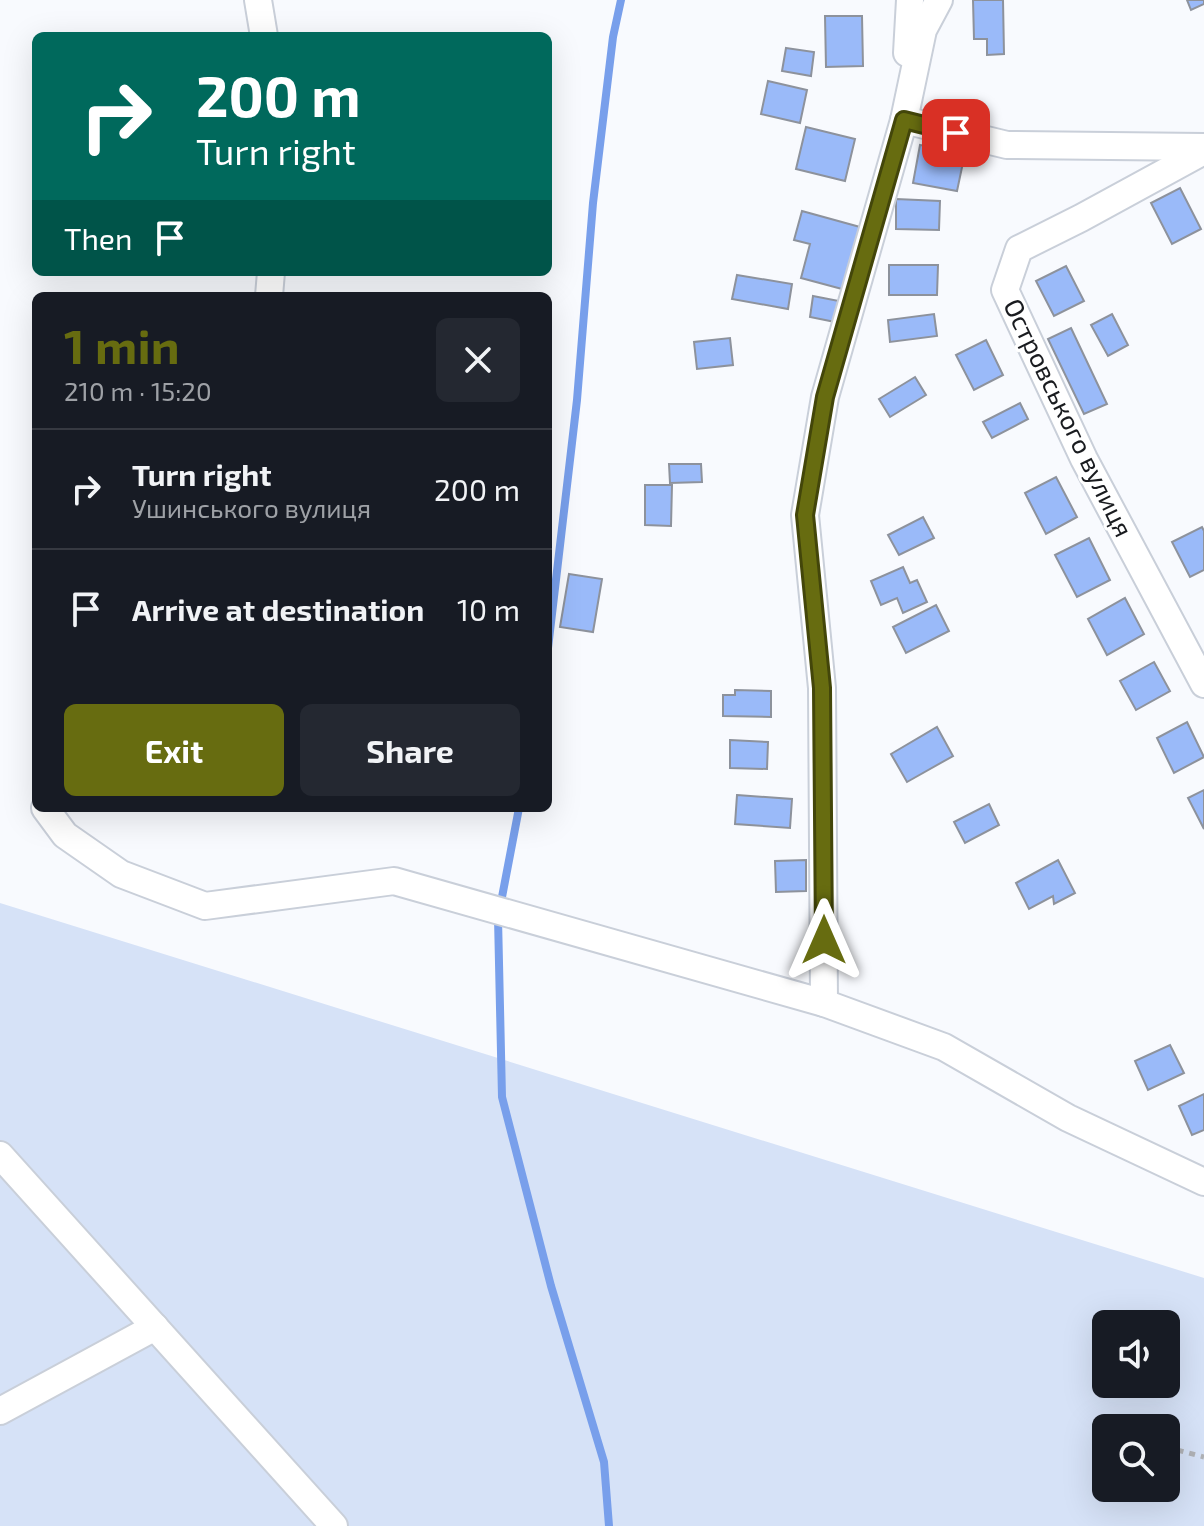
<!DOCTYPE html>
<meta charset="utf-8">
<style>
:root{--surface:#171b24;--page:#242831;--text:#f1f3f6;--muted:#9ea1a6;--line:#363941;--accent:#676c10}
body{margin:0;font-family:"Exo 2",sans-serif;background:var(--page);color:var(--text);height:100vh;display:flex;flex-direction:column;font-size:30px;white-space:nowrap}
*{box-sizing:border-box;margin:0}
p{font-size:26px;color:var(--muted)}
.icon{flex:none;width:44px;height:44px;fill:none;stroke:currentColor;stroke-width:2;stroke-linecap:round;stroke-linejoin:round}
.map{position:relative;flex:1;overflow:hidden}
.side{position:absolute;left:32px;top:292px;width:520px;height:520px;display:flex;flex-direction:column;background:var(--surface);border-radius:12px;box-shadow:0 8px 32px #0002}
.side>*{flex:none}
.hud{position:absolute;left:32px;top:32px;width:520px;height:244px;border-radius:12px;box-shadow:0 8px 32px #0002;background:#00695c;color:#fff;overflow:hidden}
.fabs{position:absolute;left:1092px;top:1310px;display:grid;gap:16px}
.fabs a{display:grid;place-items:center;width:88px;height:88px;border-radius:12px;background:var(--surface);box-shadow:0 8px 32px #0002;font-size:40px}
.pin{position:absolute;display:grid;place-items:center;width:68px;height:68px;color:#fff;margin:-34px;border-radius:16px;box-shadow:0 4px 12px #0006}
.me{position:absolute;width:88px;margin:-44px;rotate:0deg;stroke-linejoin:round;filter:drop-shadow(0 0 6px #0008)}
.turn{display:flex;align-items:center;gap:28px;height:168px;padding:0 32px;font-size:36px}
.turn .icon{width:104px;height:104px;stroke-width:2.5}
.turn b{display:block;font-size:56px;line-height:68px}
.then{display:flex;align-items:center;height:76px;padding:0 32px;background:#0003;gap:16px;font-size:30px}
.round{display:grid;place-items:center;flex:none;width:84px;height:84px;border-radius:12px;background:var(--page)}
.head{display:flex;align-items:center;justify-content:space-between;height:136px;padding:0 32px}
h1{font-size:48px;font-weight:700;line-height:60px;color:var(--accent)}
.cta{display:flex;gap:16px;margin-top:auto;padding:16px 32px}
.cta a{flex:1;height:92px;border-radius:12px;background:var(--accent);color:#fff;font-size:32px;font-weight:700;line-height:92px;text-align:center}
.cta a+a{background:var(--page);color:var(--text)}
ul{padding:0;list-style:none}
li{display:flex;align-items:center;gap:24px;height:120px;padding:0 32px;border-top:2px solid var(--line)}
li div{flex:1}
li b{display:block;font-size:30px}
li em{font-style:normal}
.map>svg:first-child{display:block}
.green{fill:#d6e2f7;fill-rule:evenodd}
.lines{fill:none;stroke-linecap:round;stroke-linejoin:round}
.stream{stroke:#789feb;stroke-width:8}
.building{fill:#9abaf9;stroke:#8d929c;stroke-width:2}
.minor-casing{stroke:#c9cfd9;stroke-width:30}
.path{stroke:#b0b2b6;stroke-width:5;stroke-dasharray:6 6;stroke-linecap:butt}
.minor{stroke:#fff;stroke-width:26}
.route-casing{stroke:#43460a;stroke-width:20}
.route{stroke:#676c10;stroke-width:14}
.labels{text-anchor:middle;stroke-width:6;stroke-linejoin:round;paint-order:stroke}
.street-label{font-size:26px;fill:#191b1f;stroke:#fff}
</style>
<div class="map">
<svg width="1204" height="1526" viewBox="0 0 1204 1526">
<rect width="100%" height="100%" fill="#f8fafe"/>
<!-- green -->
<path class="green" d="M 0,903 L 1204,1278 L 1204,1526 L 0,1526 ZM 1106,1324 L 1166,1324 L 1166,1384 L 1106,1384 ZM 1106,1428 L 1166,1428 L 1166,1488 L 1106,1488 Z"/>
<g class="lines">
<!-- stream -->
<g class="stream">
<path d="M 548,648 L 577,400 L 593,203 L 613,37 L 621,0"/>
<path d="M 519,808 L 498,918 L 502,1097 L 551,1286 L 604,1462 L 609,1526"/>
</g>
</g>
<!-- building -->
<g class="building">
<path d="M 973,0 L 1003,0 L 1004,54 L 987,55 L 987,39 L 974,39 Z"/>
<path d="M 1187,0 L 1204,0 L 1204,4 L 1191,10 Z"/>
<path d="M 825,16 L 862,16 L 863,66 L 826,67 Z"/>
<path d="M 786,48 L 814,52 L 811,76 L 782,71 Z"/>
<path d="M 768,81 L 807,90 L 800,123 L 761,114 Z"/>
<path d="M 806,127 L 855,139 L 845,181 L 796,169 Z"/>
<path d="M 920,145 L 965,153 L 957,191 L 913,183 Z"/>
<path d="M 1180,188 L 1201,229 L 1172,244 L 1151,203 Z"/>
<path d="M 896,199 L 940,201 L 939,230 L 896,229 Z"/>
<path d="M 802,211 L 860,227 L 842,289 L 801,278 L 810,244 L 794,240 Z"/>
<path d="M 889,265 L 938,265 L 937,295 L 889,295 Z"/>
<path d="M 1066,266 L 1084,301 L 1054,316 L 1036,281 Z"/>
<path d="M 737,275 L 792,284 L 788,309 L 732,299 Z"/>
<path d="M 813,296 L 844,302 L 840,323 L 810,317 Z"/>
<path d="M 934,314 L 937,336 L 890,342 L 888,320 Z"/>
<path d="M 1112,314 L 1128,345 L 1108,356 L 1091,325 Z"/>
<path d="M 1071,328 L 1107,404 L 1084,414 L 1048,339 Z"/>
<path d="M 730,338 L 733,365 L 697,369 L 694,342 Z"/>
<path d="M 986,340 L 1003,375 L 974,390 L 956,355 Z"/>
<path d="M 915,377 L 926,395 L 890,417 L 879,399 Z"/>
<path d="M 1020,403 L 1028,419 L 992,438 L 983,422 Z"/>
<path d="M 669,464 L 701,464 L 702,482 L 670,483 Z"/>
<path d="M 1056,477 L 1077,517 L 1046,534 L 1025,493 Z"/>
<path d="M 645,485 L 672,485 L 671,526 L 645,525 Z"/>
<path d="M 923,517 L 934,538 L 899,555 L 888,535 Z"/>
<path d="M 1202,527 L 1204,531 L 1204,570 L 1190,577 L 1172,542 Z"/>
<path d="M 1089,538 L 1110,580 L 1077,597 L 1055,555 Z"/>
<path d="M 903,567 L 910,583 L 917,580 L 927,602 L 903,613 L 897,598 L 881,605 L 871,581 Z"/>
<path d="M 569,574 L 602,579 L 593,632 L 560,627 Z"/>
<path d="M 1125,598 L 1144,634 L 1107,655 L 1088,619 Z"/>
<path d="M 936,605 L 949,631 L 906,653 L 893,627 Z"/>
<path d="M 1154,662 L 1170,691 L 1136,710 L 1120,681 Z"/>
<path d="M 735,690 L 771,691 L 771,717 L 723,716 L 723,695 L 735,695 Z"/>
<path d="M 1187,722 L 1204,757 L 1174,773 L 1157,738 Z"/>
<path d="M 937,727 L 953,756 L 907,782 L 891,754 Z"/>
<path d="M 730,740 L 768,742 L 767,769 L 730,768 Z"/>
<path d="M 1204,790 L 1204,829 L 1188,798 Z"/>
<path d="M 737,795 L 792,799 L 790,828 L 735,824 Z"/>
<path d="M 989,804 L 999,825 L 965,843 L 954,822 Z"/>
<path d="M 806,860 L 806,891 L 776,892 L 775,861 Z"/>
<path d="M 1058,860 L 1075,893 L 1054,904 L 1053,896 L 1029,909 L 1016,883 Z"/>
<path d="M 1170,1045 L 1184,1073 L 1148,1090 L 1135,1061 Z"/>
<path d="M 1204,1094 L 1204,1130 L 1192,1135 L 1179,1106 Z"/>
</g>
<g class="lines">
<defs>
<g id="minor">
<path d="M 258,0 L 264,36"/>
<path d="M 907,53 L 910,0"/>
<path d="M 904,120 L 1007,145 L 1204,147"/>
<path d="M 1204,151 L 1081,218 L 1019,249 L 1005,290 L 1084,459 L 1204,684"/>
<path d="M 269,296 L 271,272"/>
<path d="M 45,808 L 65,835 L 121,874 L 205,906 L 394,881 L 824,1003 L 944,1047 L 1068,1118 L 1204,1182"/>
<path d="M 824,1003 L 822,688 L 805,515 L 825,397 L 904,120 L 923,30 L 939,0"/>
<path d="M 0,1155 L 334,1526"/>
<path d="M 0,1411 L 155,1327"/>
</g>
</defs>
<!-- minor casing -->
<use href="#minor" class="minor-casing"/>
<!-- path -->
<path class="path" d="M 1166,1447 L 1204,1457"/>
<!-- minor -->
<use href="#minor" class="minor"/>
</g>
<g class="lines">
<defs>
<path id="route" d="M 824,940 L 822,688 L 805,515 L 825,397 L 904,120 L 956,133"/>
</defs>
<!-- route casing -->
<use href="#route" class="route-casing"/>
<!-- route -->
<use href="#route" class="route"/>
</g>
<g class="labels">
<!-- street labels -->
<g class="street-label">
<text transform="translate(1068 418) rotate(64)" y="9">Островського вулиця</text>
</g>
</g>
</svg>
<div class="fabs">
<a><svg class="icon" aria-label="sound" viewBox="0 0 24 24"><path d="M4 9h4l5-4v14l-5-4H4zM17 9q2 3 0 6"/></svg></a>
<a><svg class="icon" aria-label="search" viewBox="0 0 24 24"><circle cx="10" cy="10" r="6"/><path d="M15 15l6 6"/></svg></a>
</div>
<div class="pin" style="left:956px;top:133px;background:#d93025"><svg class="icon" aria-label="arrive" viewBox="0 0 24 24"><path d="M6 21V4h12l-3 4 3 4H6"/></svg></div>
<svg class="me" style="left:824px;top:940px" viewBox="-20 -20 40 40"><path d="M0-17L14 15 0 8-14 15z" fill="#676c10" stroke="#fff" stroke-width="4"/></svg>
<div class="hud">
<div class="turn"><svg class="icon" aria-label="right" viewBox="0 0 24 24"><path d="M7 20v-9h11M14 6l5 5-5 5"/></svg><div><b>200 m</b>Turn right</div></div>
<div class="then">Then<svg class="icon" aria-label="arrive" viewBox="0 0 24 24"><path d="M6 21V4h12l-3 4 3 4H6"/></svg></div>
</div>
<section class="side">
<div class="head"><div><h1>1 min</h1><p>210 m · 15:20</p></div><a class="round"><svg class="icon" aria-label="close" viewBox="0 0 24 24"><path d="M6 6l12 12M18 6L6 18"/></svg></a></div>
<ul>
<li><svg class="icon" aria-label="right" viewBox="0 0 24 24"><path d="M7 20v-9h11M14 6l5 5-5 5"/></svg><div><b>Turn right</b><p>Ушинського вулиця</p></div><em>200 m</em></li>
<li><svg class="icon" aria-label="arrive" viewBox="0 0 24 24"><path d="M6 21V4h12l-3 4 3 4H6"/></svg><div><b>Arrive at destination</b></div><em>10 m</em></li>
</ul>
<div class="cta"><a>Exit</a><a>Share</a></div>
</section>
</div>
